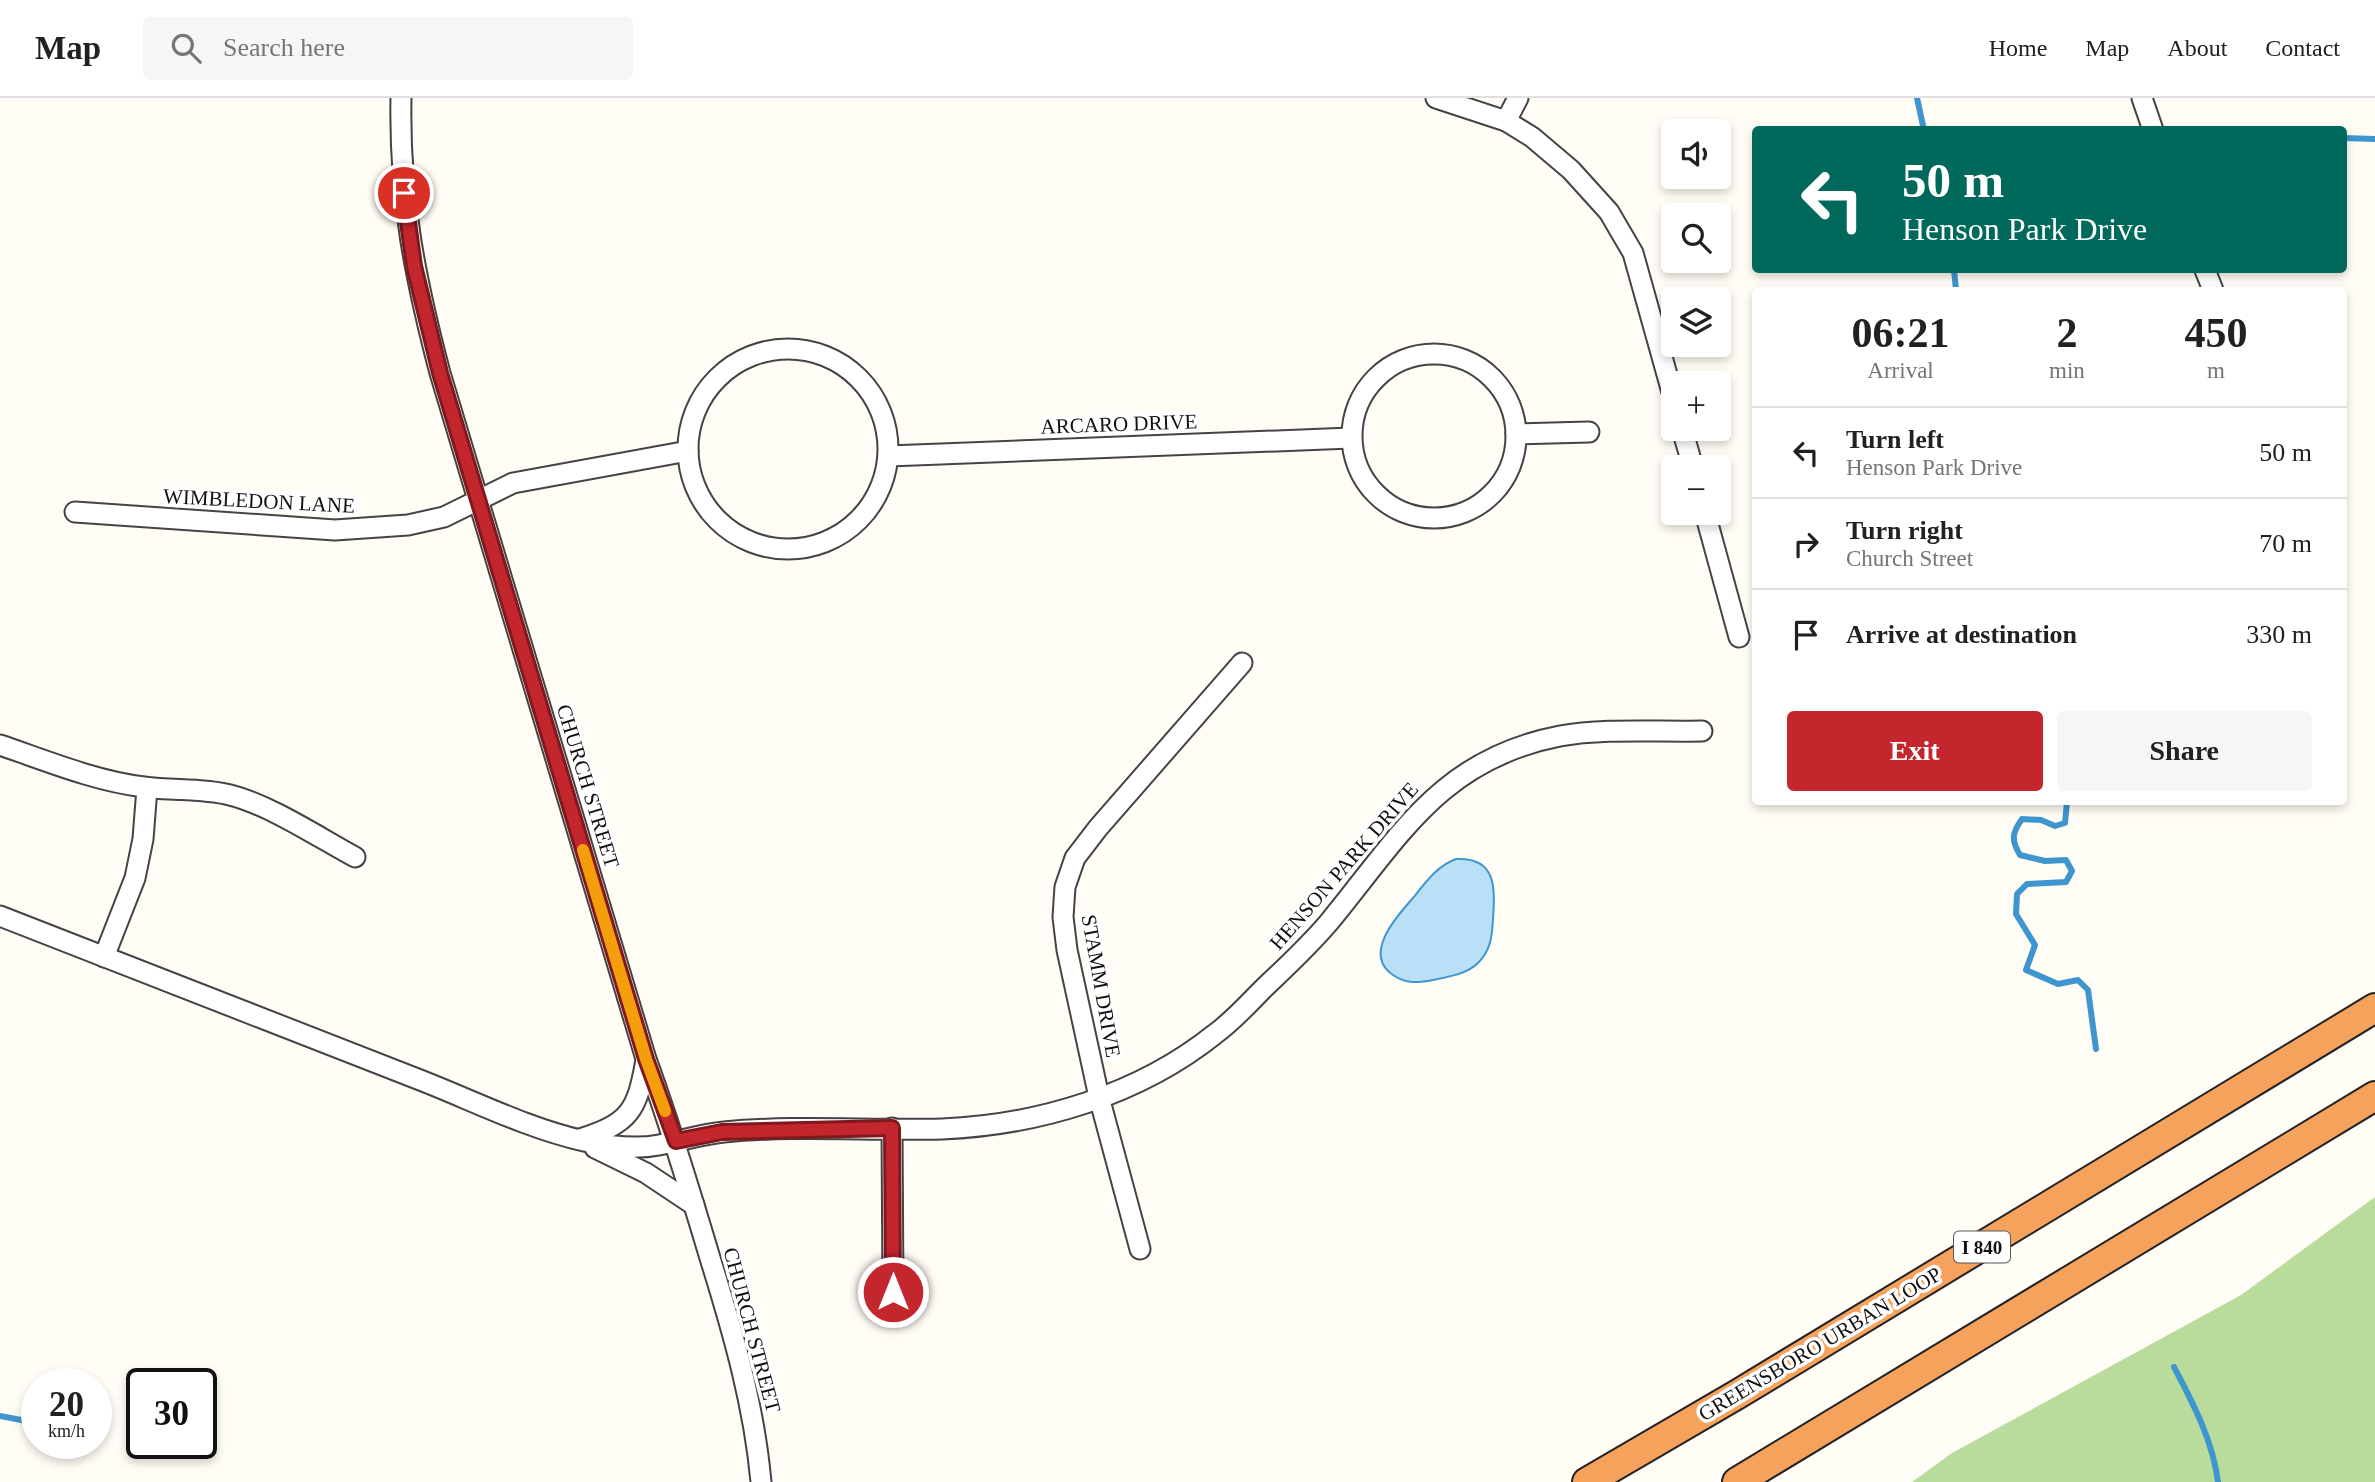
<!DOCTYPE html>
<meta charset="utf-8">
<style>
:root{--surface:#fff;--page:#f6f6f6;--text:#202124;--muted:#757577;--line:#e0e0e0;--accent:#c4262e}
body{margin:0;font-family:Georgia,serif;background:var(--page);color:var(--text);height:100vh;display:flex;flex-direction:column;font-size:26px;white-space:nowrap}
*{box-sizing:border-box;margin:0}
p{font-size:23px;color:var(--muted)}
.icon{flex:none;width:38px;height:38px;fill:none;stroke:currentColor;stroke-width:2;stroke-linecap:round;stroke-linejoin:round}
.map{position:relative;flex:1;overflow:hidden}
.side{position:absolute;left:1752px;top:189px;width:595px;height:518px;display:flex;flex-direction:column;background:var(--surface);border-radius:7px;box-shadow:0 4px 10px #0003}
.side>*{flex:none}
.guide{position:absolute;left:1752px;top:28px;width:595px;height:147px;border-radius:7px;box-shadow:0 4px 10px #0003;background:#00695c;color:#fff;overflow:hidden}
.controls{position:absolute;left:1661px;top:21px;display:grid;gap:14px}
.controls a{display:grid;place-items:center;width:70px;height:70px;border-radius:7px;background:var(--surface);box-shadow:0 4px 10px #0003;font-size:35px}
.speed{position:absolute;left:21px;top:1270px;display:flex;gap:14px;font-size:35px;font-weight:700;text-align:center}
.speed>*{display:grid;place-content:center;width:91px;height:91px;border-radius:50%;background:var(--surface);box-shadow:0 4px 10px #0003;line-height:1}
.speed small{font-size:18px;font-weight:400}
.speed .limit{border:4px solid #111;border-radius:10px;background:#fff;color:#111}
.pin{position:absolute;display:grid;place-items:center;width:60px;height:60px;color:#fff;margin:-30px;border:4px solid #fff;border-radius:50%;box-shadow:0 2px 7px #0007}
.me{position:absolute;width:77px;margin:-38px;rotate:0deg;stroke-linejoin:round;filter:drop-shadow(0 0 5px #0008)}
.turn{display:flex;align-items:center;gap:24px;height:147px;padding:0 35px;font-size:32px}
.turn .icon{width:91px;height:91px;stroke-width:2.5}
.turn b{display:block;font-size:49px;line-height:60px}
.eta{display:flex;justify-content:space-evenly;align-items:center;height:119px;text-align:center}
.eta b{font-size:42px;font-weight:800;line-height:49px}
.primary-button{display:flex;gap:14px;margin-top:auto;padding:14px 35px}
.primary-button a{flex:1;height:80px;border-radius:7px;background:var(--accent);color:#fff;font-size:28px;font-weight:800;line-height:80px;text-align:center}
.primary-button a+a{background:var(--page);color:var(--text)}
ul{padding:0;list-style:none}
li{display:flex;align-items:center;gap:21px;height:91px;padding:0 35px;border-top:2px solid var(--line)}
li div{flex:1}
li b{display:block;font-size:26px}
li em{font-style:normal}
header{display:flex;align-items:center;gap:42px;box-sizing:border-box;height:98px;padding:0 35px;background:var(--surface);border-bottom:2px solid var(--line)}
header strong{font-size:33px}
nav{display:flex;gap:38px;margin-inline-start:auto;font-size:24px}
.search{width:490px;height:63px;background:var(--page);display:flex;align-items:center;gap:18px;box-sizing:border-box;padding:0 24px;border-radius:7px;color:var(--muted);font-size:26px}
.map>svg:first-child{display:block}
.forest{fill:#b9dc9c}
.water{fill:#b9e0f7;stroke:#3f96cf;stroke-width:2}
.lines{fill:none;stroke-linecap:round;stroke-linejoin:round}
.stream{stroke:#3f96cf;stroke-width:6}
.minor-casing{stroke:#444;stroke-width:23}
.highway-casing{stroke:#222;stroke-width:32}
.minor{stroke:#fff;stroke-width:19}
.highway{stroke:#f5a25d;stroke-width:28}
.route-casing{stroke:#7f191e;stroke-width:18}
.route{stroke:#c4262e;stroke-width:12}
.slow{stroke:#f59e0b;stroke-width:12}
.labels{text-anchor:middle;stroke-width:7;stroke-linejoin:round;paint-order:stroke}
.shield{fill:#fff;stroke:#585858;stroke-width:2}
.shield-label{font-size:19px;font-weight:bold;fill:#111}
.street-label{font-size:21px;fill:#111;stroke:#fff}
</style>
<header>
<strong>Map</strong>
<div class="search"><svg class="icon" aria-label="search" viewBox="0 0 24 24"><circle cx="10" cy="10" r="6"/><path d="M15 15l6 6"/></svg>Search here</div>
<nav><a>Home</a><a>Map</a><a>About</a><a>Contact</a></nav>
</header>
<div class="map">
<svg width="2375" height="1384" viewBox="0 0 2375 1384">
<rect width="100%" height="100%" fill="#fffdf5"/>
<!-- forest -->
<path class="forest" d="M 2375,1099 L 2375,1384 L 1912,1384 L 1952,1355 L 2241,1197 Z"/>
<!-- water -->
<path class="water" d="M 1456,761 C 1497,759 1495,790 1493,821 C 1492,838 1491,852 1478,865 C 1467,876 1448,879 1433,882 C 1418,885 1406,886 1393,877 C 1362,856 1397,818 1413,800 C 1425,785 1438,767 1456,761 Z"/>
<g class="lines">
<!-- stream -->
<g class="stream">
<path d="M 1917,0 L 1924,32"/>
<path d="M 2343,40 L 2375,41"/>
<path d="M 1954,172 L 1956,192"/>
<path d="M 2067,704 L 2065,725 L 2055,728 L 2041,722 L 2022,721 C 2012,735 2011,742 2020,757 L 2045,763 L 2066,762 L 2072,773 L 2066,784 L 2027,786 L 2017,796 L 2016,816 L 2035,847 L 2026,872 L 2058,886 L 2078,882 L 2088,892 L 2096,951"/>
<path d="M 2174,1269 C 2193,1305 2213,1343 2218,1384"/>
<path d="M 0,1318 L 37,1325"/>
</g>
<defs>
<g id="minor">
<path d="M 401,0 C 399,100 415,180 440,275 L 646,961 C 670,1027 690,1093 710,1160 C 733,1234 754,1307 761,1384"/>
<path d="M 1436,0 L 1506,23 L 1532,39 L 1571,72 L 1609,114 L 1633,155 L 1673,298"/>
<path d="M 2142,0 L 2153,32"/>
<path d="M 1506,23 L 1518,0"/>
<path d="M 2205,172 L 2213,192"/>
<circle cx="788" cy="351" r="100"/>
<circle cx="1434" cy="338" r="82"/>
<path d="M 1682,331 L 1693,369"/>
<path d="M 1516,336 L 1589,334"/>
<path d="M 889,358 L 1351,340"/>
<path d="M 75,414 L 335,432 L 408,427 L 444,419 L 513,385 L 688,353"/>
<path d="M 1705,415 L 1739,539"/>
<path d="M 0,647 C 47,663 95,683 144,689 C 173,693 202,690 230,697 C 270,707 318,739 355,759"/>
<path d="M 0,818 C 138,872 276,927 415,980 C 470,1001 526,1030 584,1043 C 608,1048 634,1052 659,1047 C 681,1043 702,1036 724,1034 C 796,1027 869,1033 942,1031 C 1038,1027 1139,997 1215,936 C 1233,923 1248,906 1263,891 C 1286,869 1310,847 1330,823 C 1400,738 1441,661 1560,638 C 1603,630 1657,634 1702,633"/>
<path d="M 104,859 L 135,780 L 143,741 L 147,690"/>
<path d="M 892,1030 L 893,1194"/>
<path d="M 580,1041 C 630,1025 637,1013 646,962"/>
<path d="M 595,1050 L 646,1075 L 694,1107"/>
<path d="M 1140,1151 L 1099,999 L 1067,852 L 1063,819 L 1065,789 L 1075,760 L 1098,730 L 1242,565"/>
</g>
<g id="highway">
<path d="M 1587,1384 L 1738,1296 L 2375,910"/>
<path d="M 1737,1384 L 2375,998"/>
</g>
</defs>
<!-- minor casing -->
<use href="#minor" class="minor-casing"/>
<!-- highway casing -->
<use href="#highway" class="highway-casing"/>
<!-- minor -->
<use href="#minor" class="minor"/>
<!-- highway -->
<use href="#highway" class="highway"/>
</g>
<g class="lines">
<defs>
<path id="route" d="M 404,95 L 414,168 L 440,275 L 646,961 L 676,1043 L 722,1034 L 892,1030 L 893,1194"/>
</defs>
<!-- route casing -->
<use href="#route" class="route-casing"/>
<!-- route -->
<use href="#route" class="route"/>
<!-- slow -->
<path class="slow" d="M 583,752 L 646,961 L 665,1013"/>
</g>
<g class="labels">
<!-- shield labels -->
<rect class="shield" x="1954" y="1133.5" width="56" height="31" rx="5"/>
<g class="shield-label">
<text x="1982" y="1156">I 840</text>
</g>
<!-- street labels -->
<g class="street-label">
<text transform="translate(1119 326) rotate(-2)" y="7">ARCARO DRIVE</text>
<text transform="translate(259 403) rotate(3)" y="7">WIMBLEDON LANE</text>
<text transform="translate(588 688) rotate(73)" y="7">CHURCH STREET</text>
<text transform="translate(1344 768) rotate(-49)" y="7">HENSON PARK DRIVE</text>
<text transform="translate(1101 888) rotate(80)" y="7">STAMM DRIVE</text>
<text transform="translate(752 1232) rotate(75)" y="7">CHURCH STREET</text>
<text transform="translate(1820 1246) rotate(-31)" y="7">GREENSBORO URBAN LOOP</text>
</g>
</g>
</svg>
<div class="controls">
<a><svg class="icon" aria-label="sound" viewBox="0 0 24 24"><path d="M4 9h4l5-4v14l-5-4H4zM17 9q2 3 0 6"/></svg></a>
<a><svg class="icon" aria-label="search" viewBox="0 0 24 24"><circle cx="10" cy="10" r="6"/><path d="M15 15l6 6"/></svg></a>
<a><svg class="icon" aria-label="layers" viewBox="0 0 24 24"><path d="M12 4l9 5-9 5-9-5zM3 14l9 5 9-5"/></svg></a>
<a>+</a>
<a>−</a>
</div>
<div class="speed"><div>20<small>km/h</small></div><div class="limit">30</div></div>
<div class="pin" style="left:404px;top:95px;background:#d93025"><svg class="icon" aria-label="arrive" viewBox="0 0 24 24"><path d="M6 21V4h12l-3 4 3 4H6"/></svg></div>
<svg class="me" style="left:893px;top:1194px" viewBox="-20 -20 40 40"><circle r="17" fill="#c4262e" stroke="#fff" stroke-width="3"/><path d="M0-11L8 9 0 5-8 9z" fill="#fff"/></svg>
<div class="guide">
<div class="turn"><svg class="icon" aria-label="left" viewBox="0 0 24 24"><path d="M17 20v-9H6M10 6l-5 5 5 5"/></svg><div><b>50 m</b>Henson Park Drive</div></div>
</div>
<section class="side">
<div class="eta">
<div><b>06:21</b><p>Arrival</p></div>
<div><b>2</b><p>min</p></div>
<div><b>450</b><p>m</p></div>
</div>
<ul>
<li><svg class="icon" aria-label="left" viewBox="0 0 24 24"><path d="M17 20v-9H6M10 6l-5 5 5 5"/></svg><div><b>Turn left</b><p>Henson Park Drive</p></div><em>50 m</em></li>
<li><svg class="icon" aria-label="right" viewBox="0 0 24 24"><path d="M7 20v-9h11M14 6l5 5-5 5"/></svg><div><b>Turn right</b><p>Church Street</p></div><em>70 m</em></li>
<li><svg class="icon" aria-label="arrive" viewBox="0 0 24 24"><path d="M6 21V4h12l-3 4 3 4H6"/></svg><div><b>Arrive at destination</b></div><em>330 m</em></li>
</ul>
<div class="primary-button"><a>Exit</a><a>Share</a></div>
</section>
</div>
